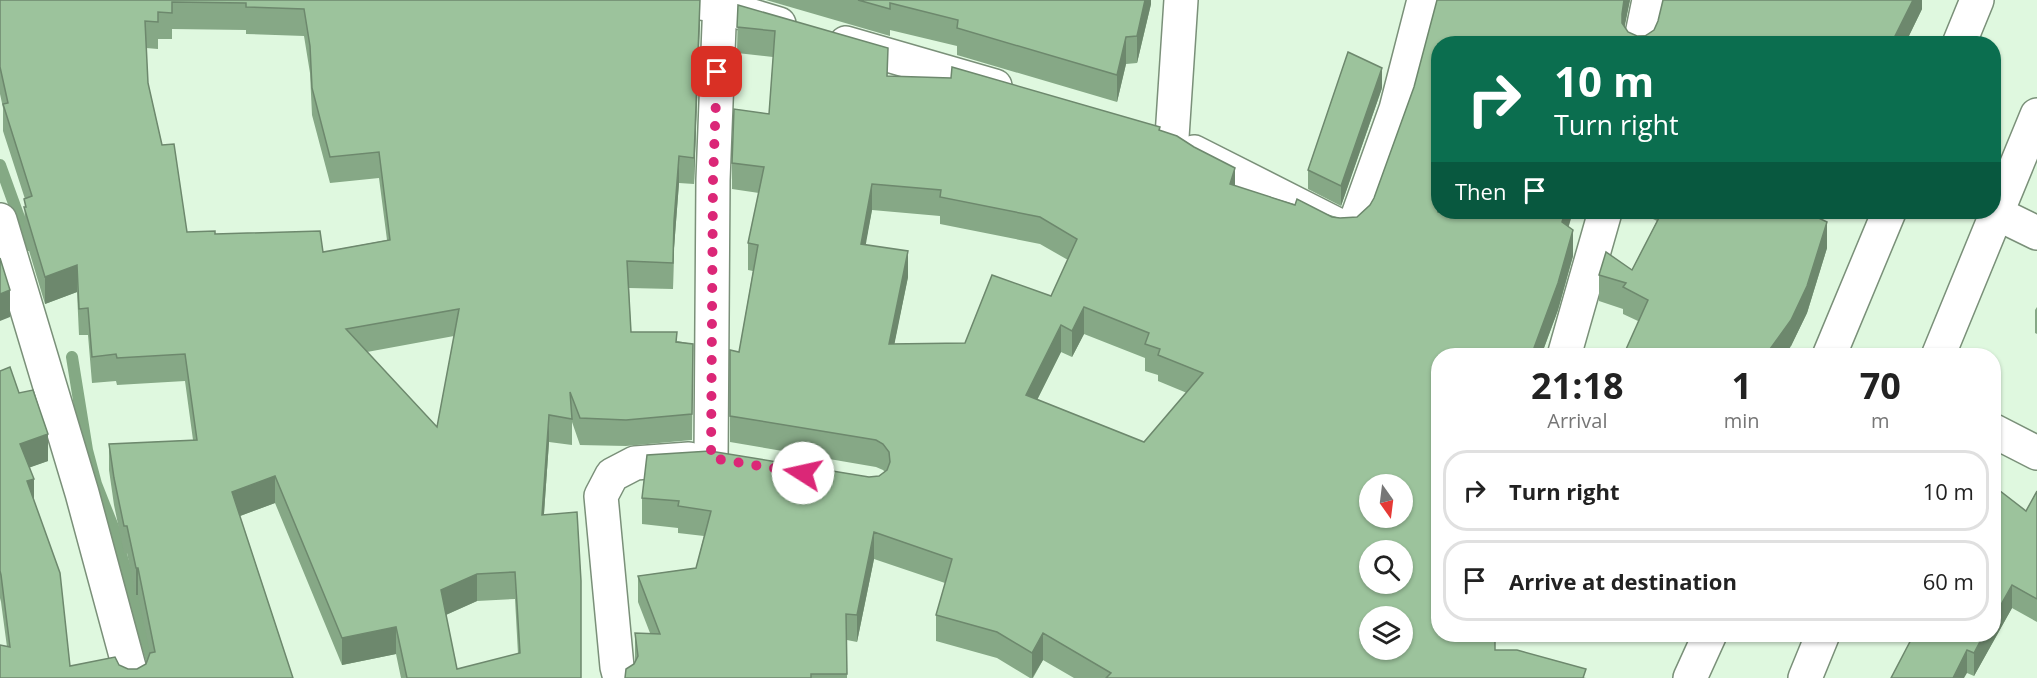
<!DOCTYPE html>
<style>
:root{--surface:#fff;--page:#f6f6f6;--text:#222;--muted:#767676;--line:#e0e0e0}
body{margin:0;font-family:"Open Sans",sans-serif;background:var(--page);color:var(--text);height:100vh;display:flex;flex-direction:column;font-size:22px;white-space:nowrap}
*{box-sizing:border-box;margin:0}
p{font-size:20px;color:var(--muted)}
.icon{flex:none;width:33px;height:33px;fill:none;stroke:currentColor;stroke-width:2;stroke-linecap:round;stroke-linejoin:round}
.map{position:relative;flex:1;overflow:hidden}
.side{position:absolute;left:1431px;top:348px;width:570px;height:294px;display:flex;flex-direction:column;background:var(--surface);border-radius:24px;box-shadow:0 2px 4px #0004}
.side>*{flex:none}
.hud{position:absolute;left:1431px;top:36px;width:570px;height:183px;border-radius:24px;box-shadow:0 2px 4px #0004;background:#0b6e4f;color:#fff;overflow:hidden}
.needle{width:39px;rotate:166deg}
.controls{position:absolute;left:1359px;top:474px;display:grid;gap:12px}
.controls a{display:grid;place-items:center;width:54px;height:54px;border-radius:50%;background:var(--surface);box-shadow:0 2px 4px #0004;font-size:30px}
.pin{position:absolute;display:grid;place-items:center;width:51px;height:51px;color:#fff;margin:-26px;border-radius:12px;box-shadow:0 3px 9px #0006}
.me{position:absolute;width:66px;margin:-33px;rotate:280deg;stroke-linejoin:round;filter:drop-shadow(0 0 4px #0008)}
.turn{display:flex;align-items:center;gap:21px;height:126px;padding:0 24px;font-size:27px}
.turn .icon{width:78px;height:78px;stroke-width:2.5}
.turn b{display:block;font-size:42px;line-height:51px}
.then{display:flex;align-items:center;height:57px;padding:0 24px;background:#0003;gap:12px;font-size:22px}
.eta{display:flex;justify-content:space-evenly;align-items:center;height:102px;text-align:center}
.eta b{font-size:36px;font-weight:700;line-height:42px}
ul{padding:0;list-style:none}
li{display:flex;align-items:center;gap:18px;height:81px;margin:0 12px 9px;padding:0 12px;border:3px solid var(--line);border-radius:24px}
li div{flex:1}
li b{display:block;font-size:22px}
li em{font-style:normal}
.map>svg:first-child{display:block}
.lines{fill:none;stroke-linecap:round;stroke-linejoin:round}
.stream{stroke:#84a984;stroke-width:12}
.minor-casing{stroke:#7a9079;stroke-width:36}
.major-casing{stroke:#7a9079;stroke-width:36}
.minor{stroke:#fff;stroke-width:33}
.major{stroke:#fff;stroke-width:33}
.wall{fill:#86a886;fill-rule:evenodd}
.shaded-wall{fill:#6d886d}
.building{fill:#9cc39c;stroke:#6d886d;stroke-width:1.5;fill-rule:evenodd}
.route{stroke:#db2777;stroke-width:10;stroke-dasharray:0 18}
</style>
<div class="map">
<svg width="2037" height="678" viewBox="0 0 2037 678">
<rect width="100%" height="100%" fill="#dff8df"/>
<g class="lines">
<!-- stream -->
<g class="stream">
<path d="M 0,165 L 29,245"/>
<path d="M 72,357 L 87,450 L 96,484 L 113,527 L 157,678"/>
</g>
<defs>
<g id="minor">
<path d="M 683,0 L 719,6 L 779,24"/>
<path d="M 846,43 L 995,86"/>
<path d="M 1640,44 L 1649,0"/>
<path d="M 1172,137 L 1181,0"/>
<path d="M 1194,152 L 1340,226 L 1349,226 L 1357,218 L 1396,109 L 1424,0"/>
<path d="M 1996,213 L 2037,233"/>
<path d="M 0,220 L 82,493 L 132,678"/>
<path d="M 1564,356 L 1605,212"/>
<path d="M 1994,431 L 2037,453"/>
<path d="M 711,458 L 713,180 L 720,0"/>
<path d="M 620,678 L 617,667 L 601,496 L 612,475 L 635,463 L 689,459"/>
</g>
<g id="major">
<path d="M 1959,44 L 1977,0"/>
<path d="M 1829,356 L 1889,212"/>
<path d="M 1938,356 L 2037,115"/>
<path d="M 1690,678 L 1710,634"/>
<path d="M 1805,678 L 1823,634"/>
</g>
</defs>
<!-- minor casing -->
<use href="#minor" class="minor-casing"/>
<!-- major casing -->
<use href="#major" class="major-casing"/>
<!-- minor -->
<use href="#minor" class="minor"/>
<!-- major -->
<use href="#major" class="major"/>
</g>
<!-- wall -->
<g class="wall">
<path d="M 0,0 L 700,0 L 694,184 L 679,183 L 674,248 L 673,289 L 629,288 L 631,332 L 693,344 L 692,440 L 626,446 L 580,445 L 572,422 L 572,445 L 549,442 L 544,514 L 581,678 L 401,678 L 396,654 L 342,665 L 275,503 L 240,516 L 293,678 L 0,678 L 7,647 L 1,602 L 0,598 L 0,371 L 19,393 L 48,461 L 30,467 L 34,501 L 70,666 L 119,665 L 128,669 L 137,669 L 146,664 L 150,653 L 138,595 L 136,595 L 127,553 L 124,553 L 114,505 L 109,470 L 109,444 L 193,440 L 185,381 L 117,385 L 116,381 L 92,383 L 88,335 L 79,335 L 77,292 L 45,304 L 24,234 L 25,199 L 3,131 L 3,108 L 0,94 ZM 172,29 L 246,30 L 246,34 L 304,36 L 310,73 L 312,115 L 330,183 L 379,178 L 387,240 L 323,252 L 215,234 L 187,232 L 162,145 L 148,83 L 146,48 L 158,49 L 158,39 L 172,39 ZM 454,336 L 437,427 L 367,352 ZM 515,599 L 518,654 L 457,669 L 446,615 L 477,601 Z"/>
<path d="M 766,0 L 1151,0 L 1151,4 L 1137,63 L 1126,64 L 1117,102 L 957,55 L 957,46 L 890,30 L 890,36 Z"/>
<path d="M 1437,0 L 1630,0 L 1624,27 L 1628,32 L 1637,36 L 1922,0 L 1922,9 L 1905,44 L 1438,44 L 1569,227 L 1573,256 L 1558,310 L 1541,356 L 1438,356 L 1495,650 L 1586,678 L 1074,678 L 1043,660 L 1033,678 L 1030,678 L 997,658 L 936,641 L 936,615 L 945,583 L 874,559 L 857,642 L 847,640 L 847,678 L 625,678 L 635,661 L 635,633 L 650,633 L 638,602 L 638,576 L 696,568 L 704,536 L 678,533 L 678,528 L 642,524 L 642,498 L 869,477 L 879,476 L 885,472 L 883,470 L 876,467 L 730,442 L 730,350 L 739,352 L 753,271 L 748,270 L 748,243 L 759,193 L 732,189 L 732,163 L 769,114 L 773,57 L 737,53 L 738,5 L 888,76 L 1160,130 L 1235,186 L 1340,218 L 1357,217 L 1370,205 L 1374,198 L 1414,87 ZM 872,210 L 940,216 L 940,224 L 1040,244 L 1068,260 L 1051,296 L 965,343 L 894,344 L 908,277 L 865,245 ZM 1084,334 L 1145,358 L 1145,371 L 1158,375 L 1158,381 L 1187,393 L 1144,442 L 1037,400 L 1061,352 L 1072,357 Z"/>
<path d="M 1382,88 L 1341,206 L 1308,189 L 1308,170 Z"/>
<path d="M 1639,212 L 1816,212 L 1810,214 L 1827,248 L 1807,313 L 1791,346 L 1638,321 L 1623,314 L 1623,309 L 1599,301 L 1599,275 L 1632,270 L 1657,221 Z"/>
<path d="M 2037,307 L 2037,334 L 2035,333 L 2035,310 Z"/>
<path d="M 2037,491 L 2037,622 L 2012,608 L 1974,676 L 1967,673 L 1891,678 L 1994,634 L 2026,511 Z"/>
</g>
<!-- shaded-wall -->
<g class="shaded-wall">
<path d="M 700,0 L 700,22 L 694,184 L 694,158 Z"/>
<path d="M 1145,0 L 1151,0 L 1151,4 L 1137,63 L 1137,36 Z"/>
<path d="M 1624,0 L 1630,0 L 1622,40 L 1622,14 Z"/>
<path d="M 1913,0 L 1922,0 L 1922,9 L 1905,44 L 1891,44 Z"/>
<path d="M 1126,37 L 1126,64 L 1117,102 L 1117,75 Z"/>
<path d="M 1382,68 L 1382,88 L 1341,206 L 1341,186 Z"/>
<path d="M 679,156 L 679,183 L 674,248 L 673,289 L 674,221 Z"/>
<path d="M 1235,168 L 1235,194 L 1230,184 Z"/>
<path d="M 872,184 L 872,210 L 861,271 L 861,244 Z"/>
<path d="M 1565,212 L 1573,212 L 1562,249 L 1562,222 Z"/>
<path d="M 1827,222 L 1827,248 L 1807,313 L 1791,346 L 1785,356 L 1765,356 Z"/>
<path d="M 1573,230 L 1573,256 L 1558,310 L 1541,356 L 1531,356 Z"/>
<path d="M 908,251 L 908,277 L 889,371 L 889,344 Z"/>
<path d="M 77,265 L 77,292 L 45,304 L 45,277 Z"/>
<path d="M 10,290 L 10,317 L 0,321 L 0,294 Z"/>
<path d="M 1084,307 L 1084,334 L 1072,357 L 1072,331 Z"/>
<path d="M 1061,325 L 1061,352 L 1026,422 L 1026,395 Z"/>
<path d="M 549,415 L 549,442 L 542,541 L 542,515 Z"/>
<path d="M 48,434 L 48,461 L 20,471 L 20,444 Z"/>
<path d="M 275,476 L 275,503 L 232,519 L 232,492 Z"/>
<path d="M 34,479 L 34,506 L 27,481 Z"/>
<path d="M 874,532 L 874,559 L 857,642 L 857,615 Z"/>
<rect x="136" y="568" width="2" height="27"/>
<path d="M 477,574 L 477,601 L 441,617 L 441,590 Z"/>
<path d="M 2012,585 L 2012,608 L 1974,676 L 1974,653 L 1984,634 L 1994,634 L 1994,617 Z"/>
<path d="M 396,627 L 396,654 L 342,665 L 342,638 Z"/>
<path d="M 1043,633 L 1043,660 L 1032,678 L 1032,653 Z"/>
<path d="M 1967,650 L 1967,673 L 1964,678 L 1953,678 Z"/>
</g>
<!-- building -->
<g class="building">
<path d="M 0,0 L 700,0 L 694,158 L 679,156 L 674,221 L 673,263 L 627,261 L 631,332 L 677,332 L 676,342 L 693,344 L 692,414 L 626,420 L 580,418 L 570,392 L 572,419 L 549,415 L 542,515 L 577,512 L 581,581 L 581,678 L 407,678 L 396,627 L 342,638 L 275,476 L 232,492 L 293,678 L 0,678 L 0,645 L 10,647 L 1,575 L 0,571 L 0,371 L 10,367 L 19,393 L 33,390 L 48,434 L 20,444 L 34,479 L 27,481 L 60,573 L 70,666 L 115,657 L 119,665 L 128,669 L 137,669 L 146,664 L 150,653 L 155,652 L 138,568 L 136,568 L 127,526 L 124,526 L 114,478 L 109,444 L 197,440 L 185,354 L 117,358 L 116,354 L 92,357 L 88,308 L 79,309 L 77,265 L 45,277 L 24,207 L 26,207 L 24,199 L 32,196 L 3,104 L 8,103 L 0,67 ZM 172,2 L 246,3 L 246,7 L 304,9 L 310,46 L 312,88 L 330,157 L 379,152 L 390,240 L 323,252 L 320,231 L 215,234 L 215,231 L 187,232 L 174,144 L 162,145 L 148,83 L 145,21 L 158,22 L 158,12 L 172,13 ZM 459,309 L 437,427 L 346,329 ZM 515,572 L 520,653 L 457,669 L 441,590 L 477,574 Z"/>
<path d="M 858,0 L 1145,0 L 1137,36 L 1126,37 L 1117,75 L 957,28 L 958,20 L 890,3 L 890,9 Z"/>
<path d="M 1437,0 L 1624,0 L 1622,14 L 1622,23 L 1628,32 L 1637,36 L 1645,36 L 1654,30 L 1658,21 L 1663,0 L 1913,0 L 1891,44 L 1438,44 L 1438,212 L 1565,212 L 1562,222 L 1573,230 L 1558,283 L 1531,356 L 1438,356 L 1438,634 L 1495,634 L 1495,650 L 1517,650 L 1586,669 L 1583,678 L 1106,678 L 1111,673 L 1043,633 L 1032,653 L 997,632 L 936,615 L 952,559 L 874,532 L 857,615 L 846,614 L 847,674 L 811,674 L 811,678 L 625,678 L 626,669 L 634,664 L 638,656 L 635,633 L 660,634 L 638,576 L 696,568 L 711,511 L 678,506 L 679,501 L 642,498 L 647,455 L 710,451 L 869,477 L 879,476 L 887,470 L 890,462 L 889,452 L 883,444 L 876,440 L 730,416 L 730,350 L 739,352 L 758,245 L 748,243 L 764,167 L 732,163 L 734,109 L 769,114 L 775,31 L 737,27 L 738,5 L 888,48 L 887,76 L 951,78 L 952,67 L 1160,127 L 1159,130 L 1177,136 L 1194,147 L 1235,168 L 1230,184 L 1295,205 L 1297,199 L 1332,217 L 1340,218 L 1357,217 L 1370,205 L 1374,198 L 1414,87 ZM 872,184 L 941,190 L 940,197 L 1040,217 L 1077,239 L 1051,296 L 992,275 L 965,343 L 889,344 L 908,251 L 861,244 ZM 1084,307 L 1149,333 L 1145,344 L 1160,349 L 1158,355 L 1203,373 L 1144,442 L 1026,395 L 1061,325 L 1072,331 ZM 1370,484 L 1402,484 L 1402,518 L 1370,518 ZM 1370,550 L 1402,550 L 1402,584 L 1370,584 ZM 1370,616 L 1402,616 L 1402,650 L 1370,650 Z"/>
<path d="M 1348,52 L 1382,68 L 1341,186 L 1308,170 Z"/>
<path d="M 1662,212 L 1806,212 L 1827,222 L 1807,286 L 1791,320 L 1765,356 L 1623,356 L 1648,300 L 1623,287 L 1626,283 L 1599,275 L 1606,252 L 1632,270 Z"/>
<path d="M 0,258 L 10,290 L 0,294 Z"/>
<path d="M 1995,487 L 2026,511 L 2037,491 L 2037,599 L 2012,585 L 1994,617 L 1994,490 Z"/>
<path d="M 1914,634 L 1984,634 L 1974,653 L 1967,650 L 1953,678 L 1891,678 Z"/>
</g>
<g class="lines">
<!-- route -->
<path class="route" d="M 717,72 L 713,180 L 711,458 L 803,473"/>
</g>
</svg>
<div class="controls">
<a><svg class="needle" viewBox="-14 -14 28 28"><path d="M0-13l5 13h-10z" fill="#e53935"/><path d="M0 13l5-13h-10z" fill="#767676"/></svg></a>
<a><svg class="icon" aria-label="search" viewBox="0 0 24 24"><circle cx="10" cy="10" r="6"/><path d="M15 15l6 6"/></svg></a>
<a><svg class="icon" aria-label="layers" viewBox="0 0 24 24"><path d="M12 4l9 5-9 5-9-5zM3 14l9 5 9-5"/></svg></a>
</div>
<div class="pin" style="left:717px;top:72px;background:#d93025"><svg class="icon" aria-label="arrive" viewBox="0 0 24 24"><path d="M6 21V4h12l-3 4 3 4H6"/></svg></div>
<svg class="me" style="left:803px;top:473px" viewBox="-20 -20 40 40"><circle r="19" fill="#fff"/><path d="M0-13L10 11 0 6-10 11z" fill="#db2777"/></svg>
<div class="hud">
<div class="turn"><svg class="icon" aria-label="right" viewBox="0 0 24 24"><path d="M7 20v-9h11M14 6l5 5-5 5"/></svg><div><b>10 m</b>Turn right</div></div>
<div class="then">Then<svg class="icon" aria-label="arrive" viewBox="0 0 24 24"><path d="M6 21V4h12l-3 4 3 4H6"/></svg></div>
</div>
<section class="side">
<div class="eta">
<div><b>21:18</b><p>Arrival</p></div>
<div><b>1</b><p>min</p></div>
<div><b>70</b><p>m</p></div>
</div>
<ul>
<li><svg class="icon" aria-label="right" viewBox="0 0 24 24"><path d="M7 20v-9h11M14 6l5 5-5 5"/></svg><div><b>Turn right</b></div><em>10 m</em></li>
<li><svg class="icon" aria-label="arrive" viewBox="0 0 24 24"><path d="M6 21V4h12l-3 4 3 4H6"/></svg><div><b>Arrive at destination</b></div><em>60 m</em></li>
</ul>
</section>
</div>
